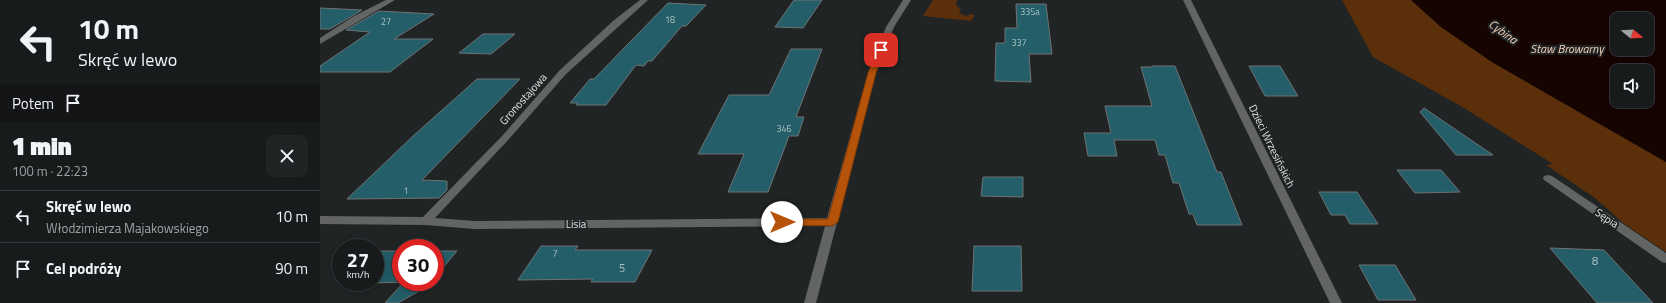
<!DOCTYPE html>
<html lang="pl">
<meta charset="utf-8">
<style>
:root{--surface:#181b1c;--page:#212425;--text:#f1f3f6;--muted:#9fa1a3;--line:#36393b}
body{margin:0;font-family:"Titillium Web",sans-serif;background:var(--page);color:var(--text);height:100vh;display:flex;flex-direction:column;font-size:15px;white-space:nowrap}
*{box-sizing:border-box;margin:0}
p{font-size:13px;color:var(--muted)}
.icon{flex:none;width:22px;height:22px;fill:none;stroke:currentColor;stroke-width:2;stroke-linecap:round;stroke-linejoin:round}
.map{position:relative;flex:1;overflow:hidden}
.drawer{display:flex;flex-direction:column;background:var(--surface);width:320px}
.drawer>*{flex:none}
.guide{background:#181b1c;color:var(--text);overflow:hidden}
.needle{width:26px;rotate:108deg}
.fabs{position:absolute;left:1290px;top:12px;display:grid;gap:8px}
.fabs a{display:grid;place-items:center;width:44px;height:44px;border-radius:8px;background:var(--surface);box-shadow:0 2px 10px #0003,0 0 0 1px var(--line);font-size:20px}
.speed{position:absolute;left:12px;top:239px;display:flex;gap:8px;font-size:20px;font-weight:700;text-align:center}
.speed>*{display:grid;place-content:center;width:52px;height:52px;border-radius:50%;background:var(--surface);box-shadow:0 2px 10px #0003,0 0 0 1px var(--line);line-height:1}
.speed small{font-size:10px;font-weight:400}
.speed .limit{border:6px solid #d22;background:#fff;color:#111}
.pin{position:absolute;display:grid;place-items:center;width:34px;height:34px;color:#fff;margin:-17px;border-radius:8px;box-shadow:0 2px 6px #0006}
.me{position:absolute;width:44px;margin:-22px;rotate:90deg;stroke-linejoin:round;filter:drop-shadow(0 0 3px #0008)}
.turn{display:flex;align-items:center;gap:14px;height:84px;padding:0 12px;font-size:18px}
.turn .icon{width:52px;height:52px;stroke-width:2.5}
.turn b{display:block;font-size:28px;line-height:34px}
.then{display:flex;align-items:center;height:38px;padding:0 12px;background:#0003;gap:8px;font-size:15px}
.round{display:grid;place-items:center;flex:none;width:42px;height:42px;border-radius:8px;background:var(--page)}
.overview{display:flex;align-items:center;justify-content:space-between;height:68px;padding:0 12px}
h1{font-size:24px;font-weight:800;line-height:30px}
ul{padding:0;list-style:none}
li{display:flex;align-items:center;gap:12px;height:52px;padding:0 12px;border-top:1px solid var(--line)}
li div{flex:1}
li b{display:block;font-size:15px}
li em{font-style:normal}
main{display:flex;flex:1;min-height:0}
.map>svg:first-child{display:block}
.green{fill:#5b2f0a}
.water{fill:#150400;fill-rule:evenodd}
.building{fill:#235e69;stroke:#6f7374}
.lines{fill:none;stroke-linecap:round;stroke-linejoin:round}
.street{fill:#636565;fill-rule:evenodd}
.route{fill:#b45309;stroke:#753606}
.labels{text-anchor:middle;stroke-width:4;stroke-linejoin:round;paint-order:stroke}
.number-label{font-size:9px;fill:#b1c2c4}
.street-label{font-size:11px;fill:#e0e3e3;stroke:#202425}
.near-number-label{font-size:11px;fill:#b1c2c4}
.water-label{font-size:12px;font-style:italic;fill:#f5d0b7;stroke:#202425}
</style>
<main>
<section class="drawer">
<div class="guide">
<div class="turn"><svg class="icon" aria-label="left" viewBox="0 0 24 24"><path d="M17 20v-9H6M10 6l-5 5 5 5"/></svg><div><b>10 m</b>Skręć w lewo</div></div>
<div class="then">Potem<svg class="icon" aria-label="arrive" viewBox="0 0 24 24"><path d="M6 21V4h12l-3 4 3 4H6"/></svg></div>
</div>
<div class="overview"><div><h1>1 min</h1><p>100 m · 22:23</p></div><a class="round"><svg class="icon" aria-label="close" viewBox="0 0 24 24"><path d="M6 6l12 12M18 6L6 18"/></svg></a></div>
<ul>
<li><svg class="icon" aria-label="left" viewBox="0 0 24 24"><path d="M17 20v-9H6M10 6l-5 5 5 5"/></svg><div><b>Skręć w lewo</b><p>Włodzimierza Majakowskiego</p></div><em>10 m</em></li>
<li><svg class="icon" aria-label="arrive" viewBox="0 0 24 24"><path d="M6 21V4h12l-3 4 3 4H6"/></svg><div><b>Cel podróży</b></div><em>90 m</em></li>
</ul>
</section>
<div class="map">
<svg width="1346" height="303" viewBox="0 0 1346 303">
<rect width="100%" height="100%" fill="#202425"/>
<!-- green -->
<g class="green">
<path d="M 613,0 L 637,0 L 636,5 L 641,10 L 639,13 L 646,16 L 651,14 L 655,15 L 651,21 L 603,16 Z"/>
<path d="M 1022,0 L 1091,0 L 1121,27 L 1172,62 L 1346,162 L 1346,252 L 1303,223 L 1275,198 L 1226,165 L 1233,164 L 1144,108 L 1053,57 Z"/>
</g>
<!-- water -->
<path class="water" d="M 1091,0 L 1346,0 L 1346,162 L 1172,62 L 1121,27 ZM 1297,19 L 1327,19 L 1327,49 L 1297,49 ZM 1297,71 L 1327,71 L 1327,101 L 1297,101 Z"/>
<!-- building -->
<g class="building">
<path d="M 474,0 L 502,0 L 483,28 L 455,27 Z"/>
<path d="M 348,3 L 386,5 L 366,26 L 362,26 L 332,61 L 328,61 L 324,66 L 316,65 L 286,105 L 256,105 L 258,103 L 250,103 L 270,79 L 274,79 Z"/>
<path d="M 696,4 L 726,4 L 732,54 L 709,54 L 711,82 L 675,81 L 676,43 L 685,43 L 685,28 L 697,28 Z"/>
<path d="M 0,8 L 42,10 L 10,29 L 0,29 Z"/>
<path d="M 59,11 L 114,14 L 74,39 L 113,39 L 70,72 L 0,72 L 0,66 L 50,32 L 26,30 Z"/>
<path d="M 163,34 L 195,34 L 171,54 L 139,53 Z"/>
<path d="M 471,49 L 502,49 L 476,117 L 484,117 L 478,136 L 469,136 L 448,192 L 408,192 L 424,154 L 378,154 L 409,95 L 449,95 Z"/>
<path d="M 832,66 L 855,66 L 897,172 L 901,172 L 922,225 L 877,225 L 873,214 L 869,214 L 859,183 L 853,183 L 845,155 L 839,155 L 835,140 L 794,140 L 797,156 L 768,156 L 764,133 L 791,133 L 785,106 L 832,106 L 821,67 L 832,67 Z"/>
<path d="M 929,66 L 960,66 L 978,96 L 945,96 Z"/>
<path d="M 157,79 L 200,79 L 102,180 L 127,181 L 127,190 L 119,198 L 27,199 L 93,136 Z"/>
<path d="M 1104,108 L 1173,155 L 1136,155 L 1100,112 Z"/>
<path d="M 1077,170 L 1121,170 L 1140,192 L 1095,193 Z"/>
<path d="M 663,177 L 703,177 L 703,197 L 661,196 Z"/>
<path d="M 999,192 L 1037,192 L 1058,224 L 1030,224 L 1025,215 L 1011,215 Z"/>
<path d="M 221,246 L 258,246 L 255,250 L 332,250 L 315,282 L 271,282 L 273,279 L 198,280 Z"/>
<path d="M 654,246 L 701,246 L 702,291 L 652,291 Z"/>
<path d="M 1230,248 L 1284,250 L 1333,303 L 1277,303 Z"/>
<path d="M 55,251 L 81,251 L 81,282 L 110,282 L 106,287 L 78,303 L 65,303 L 84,282 L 55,283 Z"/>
<path d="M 115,251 L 137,251 L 115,277 Z"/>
<path d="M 1039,265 L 1075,265 L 1096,300 L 1058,300 Z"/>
</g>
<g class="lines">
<!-- street -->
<g class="street">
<path d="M 66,0 L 75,0 L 0,44 L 0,38 L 34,16 Z"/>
<path d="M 320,0 L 328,0 L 246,74 L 189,139 L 115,218 L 155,221 L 507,218 L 548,73 L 566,27 L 583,0 L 591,0 L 574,27 L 556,73 L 496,303 L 484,303 L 505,226 L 155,229 L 106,225 L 0,224 L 0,216 L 103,217 L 183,135 L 240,70 L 293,21 Z"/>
<path d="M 863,0 L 871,0 L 1022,303 L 1010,303 Z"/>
<path d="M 1228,175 L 1232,176 L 1346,253 L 1346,263 L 1342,262 L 1224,180 L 1223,178 L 1224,176 Z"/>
</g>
</g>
<!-- route -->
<path class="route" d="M 561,48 L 565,50 L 556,73 L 518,222 L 512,226 L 458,225 L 457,222 L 462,219 L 508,219 L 548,73 L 557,50 Z"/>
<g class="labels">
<!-- number labels -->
<g class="number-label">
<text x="710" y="15">335a</text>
<text x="350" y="23">18</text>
<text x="66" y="25">27</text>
<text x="699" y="46">337</text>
<text x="464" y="132">346</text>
<text x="86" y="194">1</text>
<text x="235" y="257">7</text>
</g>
<!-- street labels -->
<g class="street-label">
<text transform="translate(203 99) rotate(-48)" y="4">Gronostajowa</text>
<text transform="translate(952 146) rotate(64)" y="4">Dzieci Wrzesińskich</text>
<text transform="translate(1287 218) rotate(34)" y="4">Sępia</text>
<text x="256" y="228">Lisia</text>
</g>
<!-- near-number labels -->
<g class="near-number-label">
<text x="1275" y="265">8</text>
<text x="302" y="272">5</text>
</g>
<!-- water labels -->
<g class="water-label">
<text transform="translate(1183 32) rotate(36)" y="4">Cybina</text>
<text x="1247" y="53">Staw Browarny</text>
</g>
</g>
</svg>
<div class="fabs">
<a><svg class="needle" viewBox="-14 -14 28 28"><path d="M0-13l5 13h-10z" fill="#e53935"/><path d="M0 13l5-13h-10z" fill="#9fa1a3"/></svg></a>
<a><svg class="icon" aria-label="sound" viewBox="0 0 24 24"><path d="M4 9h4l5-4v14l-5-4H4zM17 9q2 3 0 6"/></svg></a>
</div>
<div class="speed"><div>27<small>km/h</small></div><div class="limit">30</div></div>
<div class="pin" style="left:561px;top:50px;background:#d93025"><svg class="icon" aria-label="arrive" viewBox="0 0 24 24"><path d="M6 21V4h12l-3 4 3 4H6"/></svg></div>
<svg class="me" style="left:462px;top:222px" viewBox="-20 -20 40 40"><circle r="19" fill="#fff"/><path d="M0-13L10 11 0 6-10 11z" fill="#b45309"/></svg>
</div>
</main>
